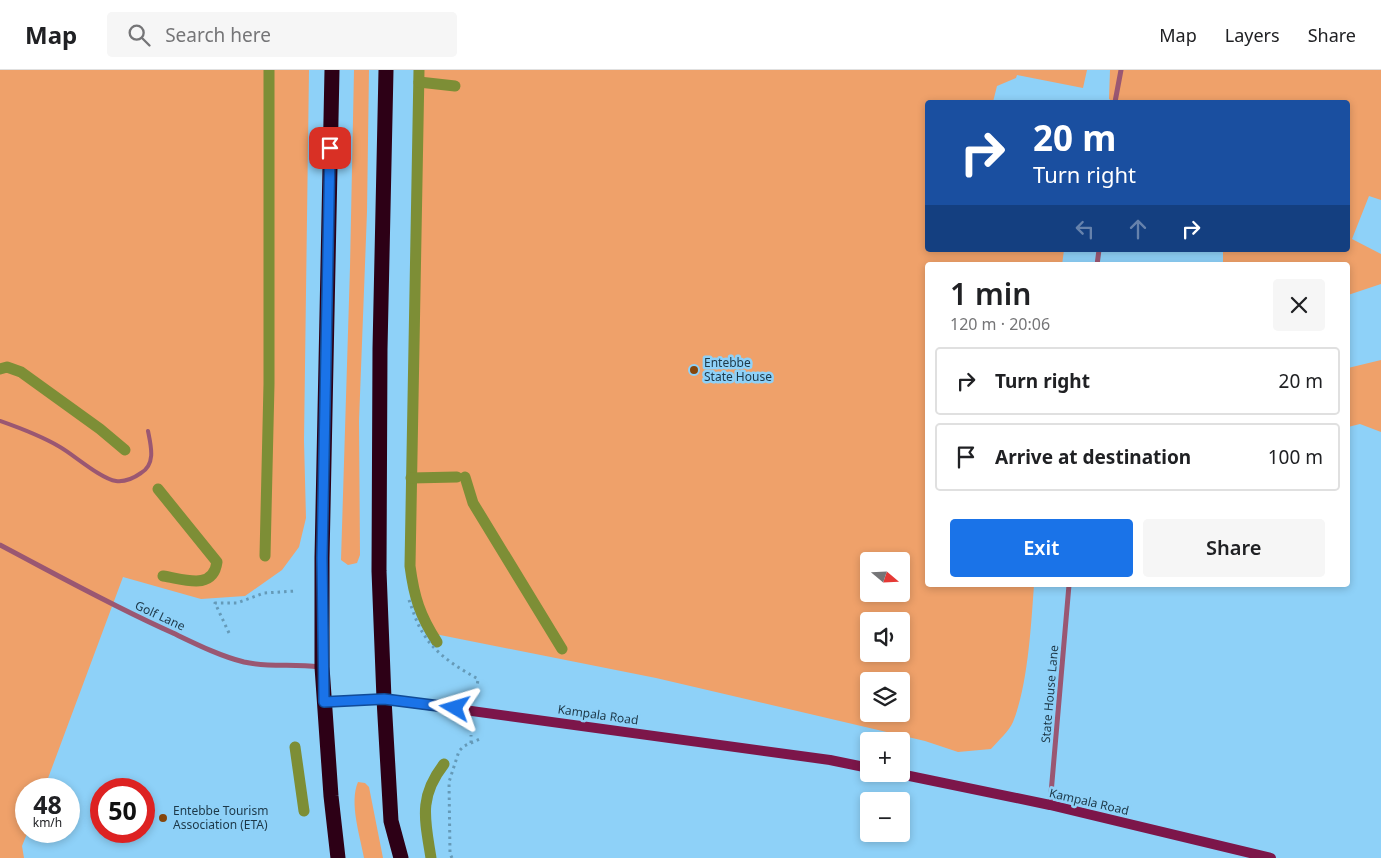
<!DOCTYPE html>
<meta charset="utf-8">
<style>
:root{--surface:#fff;--page:#f6f6f6;--text:#202124;--muted:#757577;--line:#e0e0e0;--accent:#1a73e8}
body{margin:0;font-family:"Noto Sans",sans-serif;background:var(--page);color:var(--text);height:100vh;display:flex;flex-direction:column;font-size:19px;white-space:nowrap}
*{box-sizing:border-box;margin:0}
p{font-size:16px;color:var(--muted)}
.icon{flex:none;width:28px;height:28px;fill:none;stroke:currentColor;stroke-width:2;stroke-linecap:round;stroke-linejoin:round}
.map{position:relative;flex:1;overflow:hidden}
.side{position:absolute;left:925px;top:192px;width:425px;height:325px;display:flex;flex-direction:column;background:var(--surface);border-radius:5px;box-shadow:0 2px 8px #0003}
.side>*{flex:none}
.guide{position:absolute;left:925px;top:30px;width:425px;height:152px;border-radius:5px;box-shadow:0 2px 8px #0003;background:#1a4fa0;color:#fff;overflow:hidden}
.needle{width:32px;rotate:109deg}
.buttons{position:absolute;left:860px;top:482px;display:grid;gap:10px}
.buttons a{display:grid;place-items:center;width:50px;height:50px;border-radius:5px;background:var(--surface);box-shadow:0 2px 8px #0003;font-size:25px}
.speed{position:absolute;left:15px;top:708px;display:flex;gap:10px;font-size:25px;font-weight:700;text-align:center}
.speed>*{display:grid;place-content:center;width:65px;height:65px;border-radius:50%;background:var(--surface);box-shadow:0 2px 8px #0003;line-height:1}
.speed small{font-size:12px;font-weight:400}
.speed .limit{border:8px solid #d22;background:#fff;color:#111}
.pin{position:absolute;display:grid;place-items:center;width:42px;height:42px;color:#fff;margin:-21px;border-radius:10px;box-shadow:0 2px 8px #0006}
.me{position:absolute;width:55px;margin:-28px;rotate:277deg;stroke-linejoin:round;filter:drop-shadow(0 0 4px #0008)}
.turn{display:flex;align-items:center;gap:18px;height:105px;padding:0 25px;font-size:22px}
.turn .icon{width:65px;height:65px;stroke-width:2.5}
.turn b{display:block;font-size:35px;line-height:42px}
.lanes{display:flex;align-items:center;height:48px;padding:0 25px;background:#0003;justify-content:center;gap:25px;direction:ltr}
.lanes .off{opacity:.35}
.round{display:grid;place-items:center;flex:none;width:52px;height:52px;border-radius:5px;background:var(--page)}
.overview{display:flex;align-items:center;justify-content:space-between;height:85px;padding:0 25px}
h1{font-size:30px;font-weight:600;line-height:38px}
.action{display:flex;gap:10px;margin-top:auto;padding:10px 25px}
.action a{flex:1;height:58px;border-radius:5px;background:var(--accent);color:#fff;font-size:20px;font-weight:600;line-height:58px;text-align:center}
.action a+a{background:var(--page);color:var(--text)}
ul{padding:0;list-style:none}
li{display:flex;align-items:center;gap:15px;height:68px;margin:0 10px 8px;padding:0 15px;border:2px solid var(--line);border-radius:5px}
li div{flex:1}
li b{display:block;font-size:19px}
li em{font-style:normal}
header{display:flex;align-items:center;gap:30px;box-sizing:border-box;height:70px;padding:0 25px;background:var(--surface);border-bottom:1px solid var(--line)}
header strong{font-size:24px}
nav{display:flex;gap:28px;margin-inline-start:auto;font-size:18px}
.search{width:350px;height:45px;background:var(--page);display:flex;align-items:center;gap:12px;box-sizing:border-box;padding:0 18px;border-radius:5px;color:var(--muted);font-size:19px}
.map>svg:first-child{display:block}
.green{fill:#efa16a;fill-rule:evenodd}
.lines{fill:none;stroke-linecap:round;stroke-linejoin:round}
.stream{stroke:#7d8e36;stroke-width:11}
.path{stroke:#659ab8;stroke-width:3;stroke-dasharray:2.5 4;stroke-linecap:butt}
.lane{stroke:#9a5772;stroke-width:4}
.street{stroke:#9a5772;stroke-width:5}
.secondary{stroke:#7c164a;stroke-width:10}
.highway{stroke:#2d0016;stroke-width:15}
.route-casing{stroke:#114b97;stroke-width:12}
.route{stroke:#1a73e8;stroke-width:9}
.poi-dot{fill:#85460c;stroke:#8ed1f8;stroke-width:2}
.labels{text-anchor:middle;stroke-width:5;stroke-linejoin:round;paint-order:stroke}
.poi-label{font-size:12px;fill:#1d3848;stroke:#8ed1f8;text-anchor:start}
.street-label{font-size:12px;fill:#1d3848;stroke:#8ed1f8}
</style>
<header>
<strong>Map</strong>
<div class="search"><svg class="icon" aria-label="search" viewBox="0 0 24 24"><circle cx="10" cy="10" r="6"/><path d="M15 15l6 6"/></svg>Search here</div>
<nav><a>Map</a><a>Layers</a><a>Share</a></nav>
</header>
<div class="map">
<svg width="1381" height="788" viewBox="0 0 1381 788">
<rect width="100%" height="100%" fill="#8ed1f8"/>
<!-- green -->
<g class="green">
<path d="M 0,0 L 309,0 L 304,371 L 306,448 L 299,477 L 282,500 L 245,526 L 201,529 L 123,507 L 44,719 L 26,719 L 26,761 L 28,761 L 22,776 L 24,788 L 0,788 Z"/>
<path d="M 354,0 L 369,0 L 367,142 L 359,351 L 360,485 L 357,493 L 348,495 L 341,490 L 350,197 Z"/>
<path d="M 420,0 L 1087,0 L 1083,18 L 1017,5 L 1016,8 L 997,16 L 993,32 L 928,32 L 928,180 L 1064,180 L 1062,195 L 928,195 L 928,515 L 1034,515 C 1031,556 1028,615 1013,652 C 1009,661 998,671 991,679 L 958,682 L 925,671 L 656,608 L 435,564 C 406,526 413,455 414,410 L 460,410 L 460,406 L 414,406 L 420,16 L 441,17 L 443,13 L 420,11 ZM 901,491 L 901,524 L 869,524 L 869,491 ZM 901,551 L 901,584 L 869,584 L 869,551 ZM 869,611 L 901,611 L 901,644 L 869,644 Z"/>
<path d="M 1110,0 L 1381,0 L 1381,130 L 1369,126 L 1352,169 L 1381,184 L 1381,214 L 1348,225 L 1348,195 L 1223,195 L 1223,180 L 1348,180 L 1348,32 L 1113,32 L 1109,29 Z"/>
<path d="M 1381,290 L 1381,362 L 1360,354 L 1348,357 L 1348,298 Z"/>
<path d="M 358,712 L 365,713 L 369,717 L 383,788 L 364,788 C 360,765 349,733 358,712 Z"/>
</g>
<g class="lines">
<!-- stream -->
<g class="stream">
<path d="M 419,0 L 410,496 C 414,527 420,546 437,572"/>
<path d="M 419,12 L 455,16"/>
<path d="M 0,299 L 7,297 L 21,302 L 100,359 L 125,380"/>
<path d="M 465,407 L 473,433 L 562,579"/>
<path d="M 411,408 L 457,407"/>
<path d="M 158,419 L 217,492 C 213,521 184,509 163,506"/>
<path d="M 265,486 L 269,314 L 269,0"/>
<path d="M 295,677 L 304,741"/>
<path d="M 431,788 C 425,750 418,727 444,694"/>
</g>
<!-- path -->
<g class="path">
<path d="M 409,530 C 413,541 417,554 423,563 C 435,584 457,597 478,609 L 477,617"/>
<path d="M 229,563 L 215,533 L 237,533 L 264,523 L 296,521"/>
<path d="M 471,673 L 471,665"/>
<path d="M 452,788 L 450,784 L 449,712 L 459,681 L 464,676 L 480,669"/>
</g>
<!-- lane -->
<path class="lane" d="M 0,351 C 20,358 41,366 60,377 C 74,385 101,409 116,411 C 124,412 134,408 141,403 C 156,394 151,376 148,361"/>
<!-- street -->
<g class="street">
<path d="M 1115,32 L 1121,0"/>
<path d="M 1097,195 L 1099,180"/>
<path d="M 0,475 C 57,505 114,537 173,563 C 196,574 220,586 244,592 C 271,598 293,593 319,597"/>
<path d="M 1050,735 L 1069,515"/>
</g>
<!-- secondary -->
<g class="secondary">
<path d="M 323,632 L 384,629 L 830,690 L 869,698"/>
<path d="M 900,704 L 1050,735 L 1271,788"/>
</g>
<!-- highway -->
<g class="highway">
<path d="M 332,0 L 322,488 L 322,597 L 331,726 L 338,788"/>
<path d="M 386,0 L 380,279 L 379,501 L 384,629 L 391,751 L 401,788"/>
</g>
</g>
<g class="lines">
<defs>
<path id="route" d="M 330,78 L 322,488 L 324,632 L 384,629 L 455,638"/>
</defs>
<!-- route casing -->
<use href="#route" class="route-casing"/>
<!-- route -->
<use href="#route" class="route"/>
</g>
<!-- markers -->
<g class="poi-dot">
<circle cx="694" cy="300" r="5"/>
<circle cx="163" cy="748" r="5"/>
</g>
<g class="labels">
<!-- poi labels -->
<g class="poi-label">
<text x="704" y="297">Entebbe<tspan x="704" dy="14">State House</tspan></text>
<text x="173" y="745">Entebbe Tourism<tspan x="173" dy="14">Association (ETA)</tspan></text>
</g>
<!-- street labels -->
<g class="street-label">
<text transform="translate(160 546) rotate(25)" y="4">Golf Lane</text>
<text transform="translate(1050 624) rotate(-85)" y="4">State House Lane</text>
<text transform="translate(598 645) rotate(8)" y="4">Kampala Road</text>
<text transform="translate(1089 732) rotate(13)" y="4">Kampala Road</text>
</g>
</g>
</svg>
<div class="buttons">
<a><svg class="needle" viewBox="-14 -14 28 28"><path d="M0-13l5 13h-10z" fill="#e53935"/><path d="M0 13l5-13h-10z" fill="#757577"/></svg></a>
<a><svg class="icon" aria-label="sound" viewBox="0 0 24 24"><path d="M4 9h4l5-4v14l-5-4H4zM17 9q2 3 0 6"/></svg></a>
<a><svg class="icon" aria-label="layers" viewBox="0 0 24 24"><path d="M12 4l9 5-9 5-9-5zM3 14l9 5 9-5"/></svg></a>
<a>+</a>
<a>−</a>
</div>
<div class="speed"><div>48<small>km/h</small></div><div class="limit">50</div></div>
<div class="pin" style="left:330px;top:78px;background:#d93025"><svg class="icon" aria-label="arrive" viewBox="0 0 24 24"><path d="M6 21V4h12l-3 4 3 4H6"/></svg></div>
<svg class="me" style="left:455px;top:638px" viewBox="-20 -20 40 40"><path d="M0-17L14 15 0 8-14 15z" fill="#1a73e8" stroke="#fff" stroke-width="4"/></svg>
<div class="guide">
<div class="turn"><svg class="icon" aria-label="right" viewBox="0 0 24 24"><path d="M7 20v-9h11M14 6l5 5-5 5"/></svg><div><b>20 m</b>Turn right</div></div>
<div class="lanes"><svg class="icon off" aria-label="left" viewBox="0 0 24 24"><path d="M17 20v-9H6M10 6l-5 5 5 5"/></svg><svg class="icon off" aria-label="ahead" viewBox="0 0 24 24"><path d="M12 20V5M6 11l6-6 6 6"/></svg><svg class="icon" aria-label="right" viewBox="0 0 24 24"><path d="M7 20v-9h11M14 6l5 5-5 5"/></svg></div>
</div>
<section class="side">
<div class="overview"><div><h1>1 min</h1><p>120 m · 20:06</p></div><a class="round"><svg class="icon" aria-label="close" viewBox="0 0 24 24"><path d="M6 6l12 12M18 6L6 18"/></svg></a></div>
<ul>
<li><svg class="icon" aria-label="right" viewBox="0 0 24 24"><path d="M7 20v-9h11M14 6l5 5-5 5"/></svg><div><b>Turn right</b></div><em>20 m</em></li>
<li><svg class="icon" aria-label="arrive" viewBox="0 0 24 24"><path d="M6 21V4h12l-3 4 3 4H6"/></svg><div><b>Arrive at destination</b></div><em>100 m</em></li>
</ul>
<div class="action"><a>Exit</a><a>Share</a></div>
</section>
</div>
